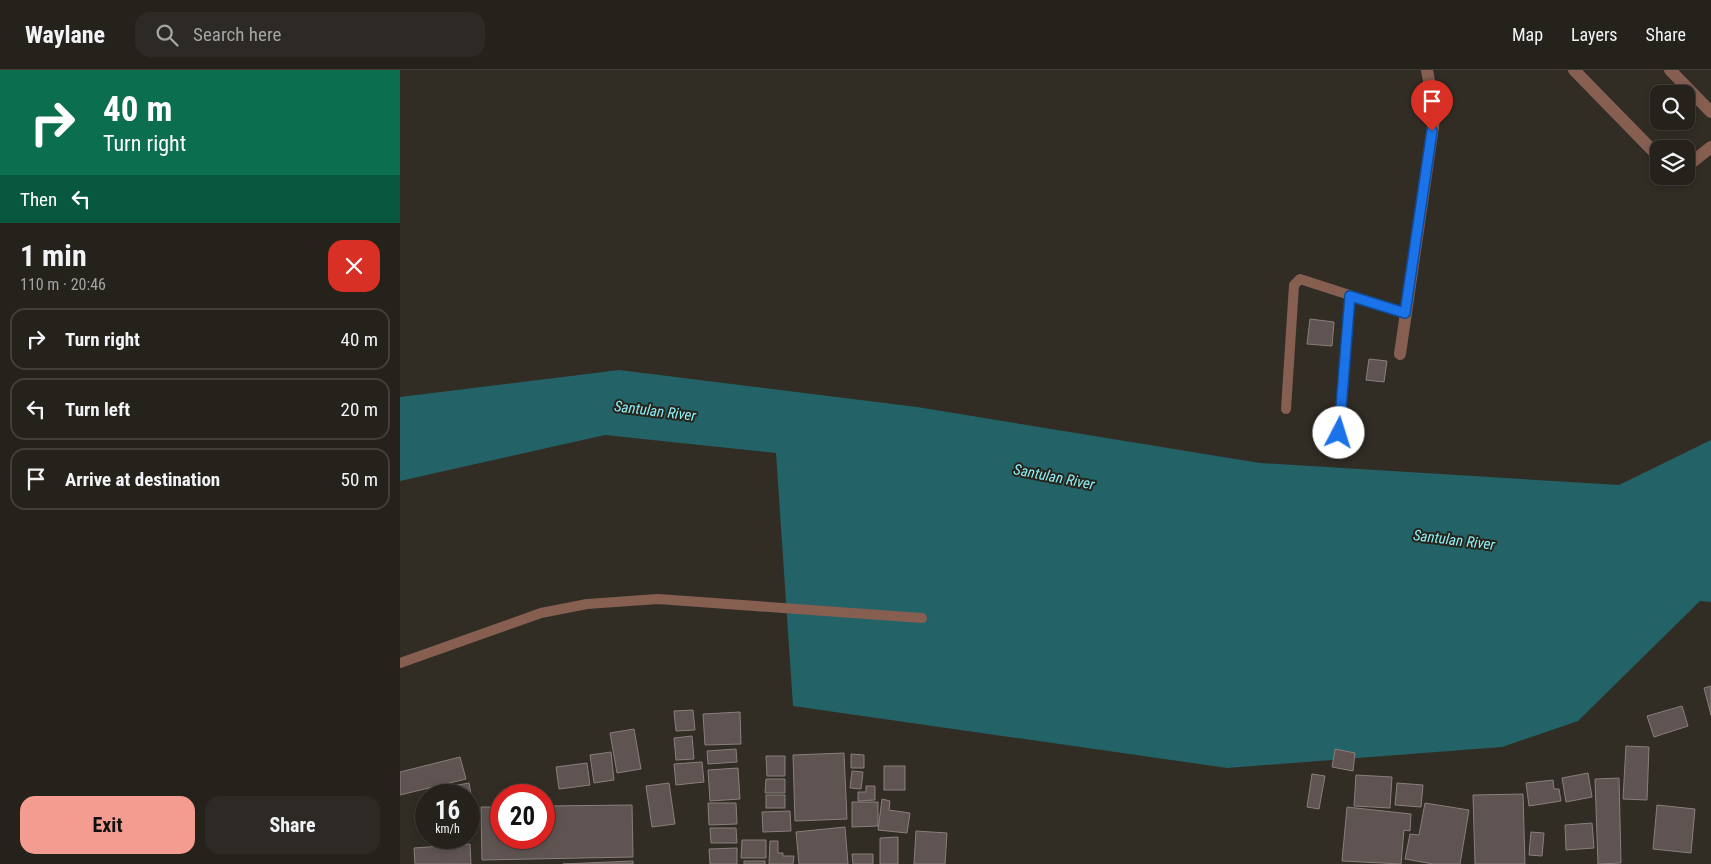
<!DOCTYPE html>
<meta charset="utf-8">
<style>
:root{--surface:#25221c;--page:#2d2a25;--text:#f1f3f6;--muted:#a3a4a3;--line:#423f3b;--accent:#f59c91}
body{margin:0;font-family:"Roboto Condensed",sans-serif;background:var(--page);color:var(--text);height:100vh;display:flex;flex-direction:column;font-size:19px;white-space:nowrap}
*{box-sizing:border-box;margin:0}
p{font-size:16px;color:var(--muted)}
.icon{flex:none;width:28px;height:28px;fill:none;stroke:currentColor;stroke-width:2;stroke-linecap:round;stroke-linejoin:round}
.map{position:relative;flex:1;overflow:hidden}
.details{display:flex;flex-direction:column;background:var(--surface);width:400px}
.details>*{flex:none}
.banner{background:#0b6e4f;color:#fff;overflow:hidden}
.tools{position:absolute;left:1250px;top:15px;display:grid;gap:10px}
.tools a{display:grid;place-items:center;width:45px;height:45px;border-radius:10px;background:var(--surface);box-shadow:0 2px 8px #0003,0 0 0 1px var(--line);font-size:25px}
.speed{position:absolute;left:15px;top:714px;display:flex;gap:10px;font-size:25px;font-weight:700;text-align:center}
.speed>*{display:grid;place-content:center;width:65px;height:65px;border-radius:50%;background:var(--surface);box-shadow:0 2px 8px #0003,0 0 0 1px var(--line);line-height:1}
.speed small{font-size:12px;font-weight:400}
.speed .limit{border:8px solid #d22;background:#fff;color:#111}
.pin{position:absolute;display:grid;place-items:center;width:42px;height:42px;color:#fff;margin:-51px -21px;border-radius:50% 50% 50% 0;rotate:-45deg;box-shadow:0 0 5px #0007}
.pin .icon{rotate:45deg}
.me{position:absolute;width:55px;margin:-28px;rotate:5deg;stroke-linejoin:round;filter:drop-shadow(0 0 4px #0008)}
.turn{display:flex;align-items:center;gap:18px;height:105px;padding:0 20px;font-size:22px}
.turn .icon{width:65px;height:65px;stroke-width:2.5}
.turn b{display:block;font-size:35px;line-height:42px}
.then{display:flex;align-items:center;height:48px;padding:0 20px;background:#0003;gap:10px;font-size:19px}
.round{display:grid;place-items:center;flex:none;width:52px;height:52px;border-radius:15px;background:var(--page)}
.head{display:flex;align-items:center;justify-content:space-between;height:85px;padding:0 20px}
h1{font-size:30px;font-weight:700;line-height:38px}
.primary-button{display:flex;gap:10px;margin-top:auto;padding:10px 20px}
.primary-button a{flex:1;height:58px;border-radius:15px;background:var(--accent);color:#111;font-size:20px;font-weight:700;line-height:58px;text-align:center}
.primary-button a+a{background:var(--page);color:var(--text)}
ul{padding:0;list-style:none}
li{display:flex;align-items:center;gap:15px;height:62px;margin:0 10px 8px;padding:0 10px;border:2px solid var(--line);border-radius:15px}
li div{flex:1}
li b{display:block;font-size:19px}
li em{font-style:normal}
header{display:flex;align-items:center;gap:30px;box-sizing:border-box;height:70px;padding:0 25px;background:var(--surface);border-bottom:1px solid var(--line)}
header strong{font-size:24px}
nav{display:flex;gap:28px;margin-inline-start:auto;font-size:18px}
.search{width:350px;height:45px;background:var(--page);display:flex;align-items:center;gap:12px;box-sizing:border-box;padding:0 18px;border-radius:15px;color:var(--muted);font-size:19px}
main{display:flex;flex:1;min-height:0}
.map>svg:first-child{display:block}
.water{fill:#236266}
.building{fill:#5f5452;stroke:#897e7b}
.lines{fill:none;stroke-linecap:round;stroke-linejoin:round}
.service{stroke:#865f51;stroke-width:10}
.minor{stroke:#865f51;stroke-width:12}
.route-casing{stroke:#114b97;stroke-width:12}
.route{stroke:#1a73e8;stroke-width:9}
.labels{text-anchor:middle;stroke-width:4;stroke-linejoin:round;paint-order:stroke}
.water-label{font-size:15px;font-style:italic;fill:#8ceff6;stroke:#27241c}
</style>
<header>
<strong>Waylane</strong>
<div class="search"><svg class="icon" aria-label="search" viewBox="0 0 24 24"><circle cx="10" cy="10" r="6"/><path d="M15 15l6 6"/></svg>Search here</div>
<nav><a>Map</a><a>Layers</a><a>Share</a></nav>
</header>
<main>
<section class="details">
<div class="banner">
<div class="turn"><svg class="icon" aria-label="right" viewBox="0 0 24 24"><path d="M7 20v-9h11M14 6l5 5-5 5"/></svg><div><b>40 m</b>Turn right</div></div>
<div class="then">Then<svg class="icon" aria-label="left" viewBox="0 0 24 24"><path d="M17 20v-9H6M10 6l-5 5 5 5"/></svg></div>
</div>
<div class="head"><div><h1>1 min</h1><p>110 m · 20:46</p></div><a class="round" style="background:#d93025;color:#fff"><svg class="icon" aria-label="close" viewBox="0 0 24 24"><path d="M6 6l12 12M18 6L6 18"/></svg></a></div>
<ul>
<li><svg class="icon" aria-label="right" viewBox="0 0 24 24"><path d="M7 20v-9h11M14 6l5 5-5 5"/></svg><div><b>Turn right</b></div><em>40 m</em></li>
<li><svg class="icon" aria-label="left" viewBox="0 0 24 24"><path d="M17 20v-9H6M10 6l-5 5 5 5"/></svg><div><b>Turn left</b></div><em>20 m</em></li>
<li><svg class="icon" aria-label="arrive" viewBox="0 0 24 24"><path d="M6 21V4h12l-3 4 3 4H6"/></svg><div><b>Arrive at destination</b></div><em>50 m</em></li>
</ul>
<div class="primary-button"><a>Exit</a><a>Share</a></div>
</section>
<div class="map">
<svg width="1311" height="794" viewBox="0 0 1311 794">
<rect width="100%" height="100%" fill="#312d25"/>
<!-- water -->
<path class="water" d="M 219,300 L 517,337 L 860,393 L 1219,415 L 1311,370 L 1311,532 L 1300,531 L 1178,651 L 1102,677 L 827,698 L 393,636 L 376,383 L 205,365 L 0,411 L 0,327 Z"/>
<!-- building -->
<g class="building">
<path d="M 910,249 L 934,252 L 932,276 L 907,274 Z"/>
<path d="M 969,289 L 987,291 L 984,312 L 966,310 Z"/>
<path d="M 1311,616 L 1311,645 L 1304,618 Z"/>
<path d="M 1282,636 L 1288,656 L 1254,667 L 1247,646 Z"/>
<path d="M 293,640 L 295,660 L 276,661 L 274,641 Z"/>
<path d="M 340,642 L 341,674 L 305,675 L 303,644 Z"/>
<path d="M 234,659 L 241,699 L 217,703 L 210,663 Z"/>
<path d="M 292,666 L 294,689 L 276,690 L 274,668 Z"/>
<path d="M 1226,676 L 1249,677 L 1247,730 L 1223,729 Z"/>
<path d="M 336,679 L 337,692 L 308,694 L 307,681 Z"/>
<path d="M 935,679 L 955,683 L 953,701 L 932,697 Z"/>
<path d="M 211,682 L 214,710 L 194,713 L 190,685 Z"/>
<path d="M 444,683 L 447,749 L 395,751 L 393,685 Z"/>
<path d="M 451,684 L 464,685 L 464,698 L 451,698 Z"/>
<path d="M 366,686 L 385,686 L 385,706 L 367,706 Z"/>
<path d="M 60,687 L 66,709 L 0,725 L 0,702 Z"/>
<path d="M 302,692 L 304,712 L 276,715 L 274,694 Z"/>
<path d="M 187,693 L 190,715 L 159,719 L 156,697 Z"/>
<rect x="484" y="696" width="21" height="24"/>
<path d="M 338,698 L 340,729 L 310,731 L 308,700 Z"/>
<path d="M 452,701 L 463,702 L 461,719 L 450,718 Z"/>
<path d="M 1188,703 L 1192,727 L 1166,732 L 1162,708 Z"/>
<path d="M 912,704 L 925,706 L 919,739 L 907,737 Z"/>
<path d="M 956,705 L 992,707 L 990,738 L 954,736 Z"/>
<path d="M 1219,708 L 1221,793 L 1198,794 L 1195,709 Z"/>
<path d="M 366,709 L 385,709 L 385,723 L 365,723 Z"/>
<path d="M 1153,710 L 1154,719 L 1159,719 L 1161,731 L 1129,736 L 1126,713 Z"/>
<path d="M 69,713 L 77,758 L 69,759 L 69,725 L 55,725 L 53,716 Z"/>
<path d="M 269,713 L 275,754 L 252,757 L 246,716 Z"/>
<path d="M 997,713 L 1023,715 L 1021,737 L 995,735 Z"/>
<path d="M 466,716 L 475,716 L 475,730 L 458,731 L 458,722 L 466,722 Z"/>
<path d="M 1123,724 L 1125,794 L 1075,794 L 1073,725 Z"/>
<rect x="366" y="725" width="19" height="13"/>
<path d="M 482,729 L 490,731 L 489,740 L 510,743 L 507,763 L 478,760 Z"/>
<path d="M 452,732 L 478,732 L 478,756 L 452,757 Z"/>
<path d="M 308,733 L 336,733 L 337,754 L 309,755 Z"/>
<path d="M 1025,733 L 1069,740 L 1060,794 L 1033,794 L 1005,789 L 1010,764 L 1019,765 Z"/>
<path d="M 232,735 L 233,787 L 82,790 L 81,737 L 101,737 L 101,768 L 144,768 L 144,736 Z"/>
<path d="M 1257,735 L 1295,739 L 1291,783 L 1253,779 Z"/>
<path d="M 947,737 L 1011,744 L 1010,761 L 1004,760 L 1001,794 L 942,791 Z"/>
<path d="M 390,741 L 391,761 L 363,762 L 362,742 Z"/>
<path d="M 1192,753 L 1194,778 L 1166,780 L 1165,755 Z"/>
<path d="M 445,757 L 448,794 L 399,794 L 396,762 Z"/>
<path d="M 310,758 L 336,758 L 337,773 L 311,773 Z"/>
<path d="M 516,761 L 547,763 L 545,794 L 514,794 Z"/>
<path d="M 1131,762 L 1144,763 L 1142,786 L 1129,785 Z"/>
<path d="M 498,767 L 498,794 L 480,794 L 480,768 Z"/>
<path d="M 342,770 L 366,770 L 366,788 L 341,788 Z"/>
<path d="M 370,771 L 378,771 L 378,783 L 383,783 L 383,786 L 394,786 L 393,794 L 369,794 Z"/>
<path d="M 70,774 L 71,794 L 15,794 L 14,778 Z"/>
<path d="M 337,778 L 337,794 L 310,794 L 309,779 Z"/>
<path d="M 452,784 L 473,784 L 473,794 L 453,794 Z"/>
<path d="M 233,791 L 233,794 L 163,794 Z"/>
<rect x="344" y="791" width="21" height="3"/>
</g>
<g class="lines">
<!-- service -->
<g class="service">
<path d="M 886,339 L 894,215 L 900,209 L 1005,243"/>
<path d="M 939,363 L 950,225"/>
<path d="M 0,593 L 141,543 L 187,534 L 258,529 L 522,548"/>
</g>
<!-- minor -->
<g class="minor">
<path d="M 1174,0 L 1259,87"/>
<path d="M 1270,0 L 1311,42"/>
<path d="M 1286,97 L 1311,77"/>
<path d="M 1000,284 L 1035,43 L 1027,0"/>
</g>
</g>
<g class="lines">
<defs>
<path id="route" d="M 939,363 L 950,226 L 1005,243 L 1032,61"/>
</defs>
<!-- route casing -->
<use href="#route" class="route-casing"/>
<!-- route -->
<use href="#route" class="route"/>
</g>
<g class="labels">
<!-- water labels -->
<g class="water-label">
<text transform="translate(255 341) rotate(7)" y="5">Santulan River</text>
<text transform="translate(654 407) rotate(11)" y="5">Santulan River</text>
<text transform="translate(1054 470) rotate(7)" y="5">Santulan River</text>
</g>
</g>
</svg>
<div class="tools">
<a><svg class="icon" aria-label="search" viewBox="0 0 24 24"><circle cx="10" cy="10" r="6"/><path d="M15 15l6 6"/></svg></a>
<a><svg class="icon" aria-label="layers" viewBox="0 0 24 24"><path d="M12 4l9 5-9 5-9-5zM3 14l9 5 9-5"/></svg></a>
</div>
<div class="speed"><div>16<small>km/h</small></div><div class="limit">20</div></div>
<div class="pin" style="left:1032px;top:61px;background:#d93025"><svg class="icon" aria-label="arrive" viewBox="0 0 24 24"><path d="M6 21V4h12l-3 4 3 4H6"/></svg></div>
<svg class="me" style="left:939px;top:363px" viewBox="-20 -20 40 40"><circle r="19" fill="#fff"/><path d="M0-13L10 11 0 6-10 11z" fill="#1a73e8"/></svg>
</div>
</main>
